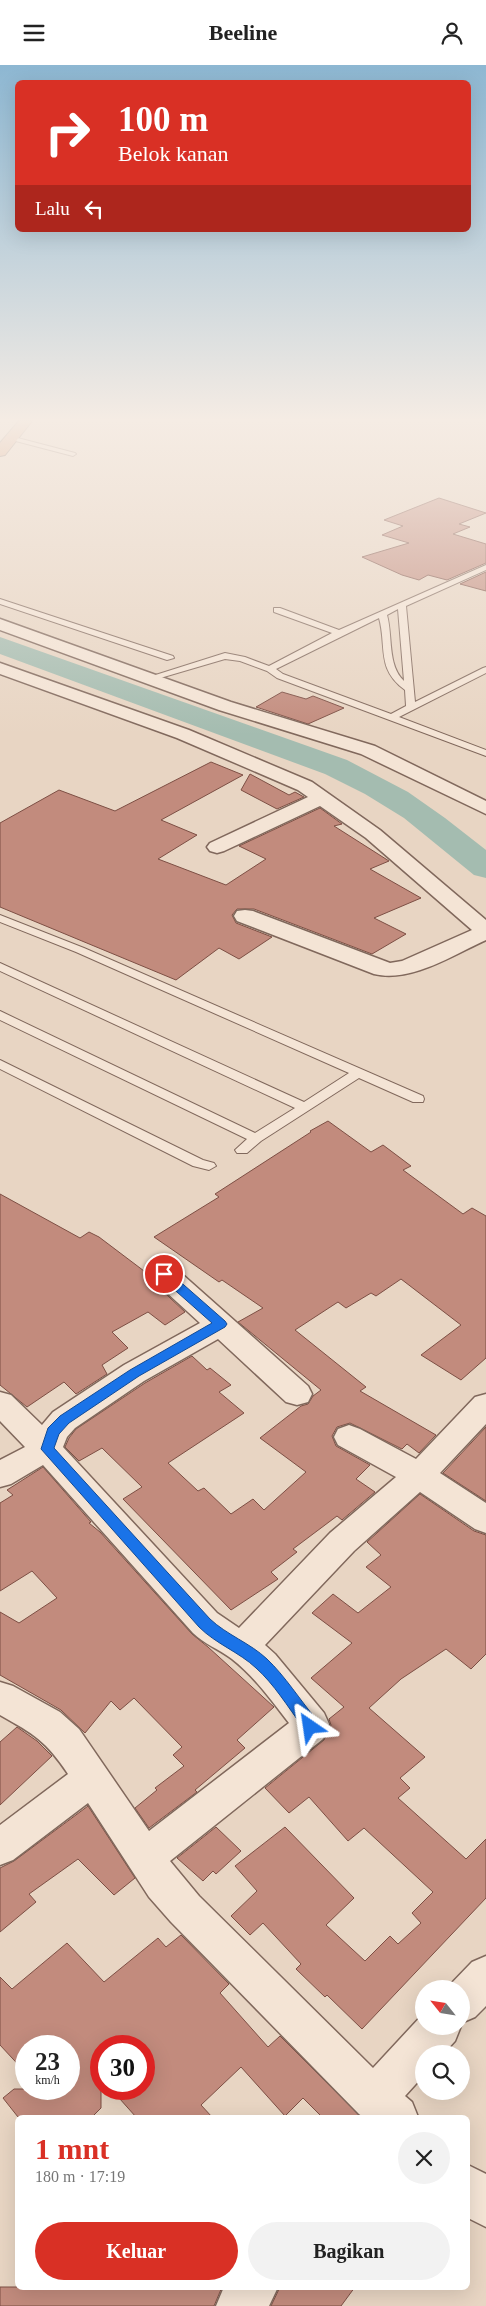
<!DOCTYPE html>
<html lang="id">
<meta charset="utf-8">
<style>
:root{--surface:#fff;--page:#f2f2f2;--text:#222;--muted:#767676;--accent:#d93025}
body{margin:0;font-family:Georgia,serif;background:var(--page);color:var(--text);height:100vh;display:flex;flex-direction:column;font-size:19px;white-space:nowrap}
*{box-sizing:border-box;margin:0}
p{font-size:16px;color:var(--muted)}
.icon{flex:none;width:28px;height:28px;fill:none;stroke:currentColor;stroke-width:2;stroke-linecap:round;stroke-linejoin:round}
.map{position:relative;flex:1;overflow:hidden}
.side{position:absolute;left:15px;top:2050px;width:455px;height:175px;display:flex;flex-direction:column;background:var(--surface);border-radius:8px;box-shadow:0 5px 20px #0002}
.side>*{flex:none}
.banner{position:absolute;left:15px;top:15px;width:456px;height:152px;border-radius:8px;box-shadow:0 5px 20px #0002;background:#d93025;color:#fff;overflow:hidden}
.needle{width:32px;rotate:300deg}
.fabs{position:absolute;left:415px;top:1915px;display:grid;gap:10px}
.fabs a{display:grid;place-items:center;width:55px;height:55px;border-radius:50%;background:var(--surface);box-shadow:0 5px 20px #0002;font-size:25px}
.speed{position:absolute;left:15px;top:1970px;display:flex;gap:10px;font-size:25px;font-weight:700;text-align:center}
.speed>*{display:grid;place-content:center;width:65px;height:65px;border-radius:50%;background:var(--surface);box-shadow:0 5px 20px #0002;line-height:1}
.speed small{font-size:12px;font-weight:400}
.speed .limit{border:8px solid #d22;background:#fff;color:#111}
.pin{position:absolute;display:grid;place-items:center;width:42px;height:42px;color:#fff;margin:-21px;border:2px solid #fff;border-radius:50%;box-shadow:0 1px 5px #0007}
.me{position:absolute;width:55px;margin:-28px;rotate:328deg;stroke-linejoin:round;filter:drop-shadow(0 0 4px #0008)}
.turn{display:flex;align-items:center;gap:18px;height:105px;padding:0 20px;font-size:22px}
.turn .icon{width:65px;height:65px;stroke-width:2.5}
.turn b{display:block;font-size:35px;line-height:42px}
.then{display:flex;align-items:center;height:48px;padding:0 20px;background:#0003;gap:10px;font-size:19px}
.round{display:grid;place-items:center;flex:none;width:52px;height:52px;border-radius:26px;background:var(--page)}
.summary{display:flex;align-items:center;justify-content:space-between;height:85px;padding:0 20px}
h1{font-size:30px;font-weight:600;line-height:38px;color:var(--accent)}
.primary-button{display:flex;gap:10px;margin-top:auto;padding:10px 20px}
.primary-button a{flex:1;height:58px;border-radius:30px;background:var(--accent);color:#fff;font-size:20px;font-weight:600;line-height:58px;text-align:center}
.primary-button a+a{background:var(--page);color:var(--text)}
header{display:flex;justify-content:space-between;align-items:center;height:65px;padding:0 20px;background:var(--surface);font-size:22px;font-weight:600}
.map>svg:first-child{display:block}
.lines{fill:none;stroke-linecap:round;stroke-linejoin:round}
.river{fill:#a4bcb0;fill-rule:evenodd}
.building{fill:#c28b7d;stroke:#7d4f44}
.lane-casing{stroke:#80685c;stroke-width:2}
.street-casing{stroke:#80685c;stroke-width:3}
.highway-casing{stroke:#4e3830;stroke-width:2}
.lane{fill:#f4e4d5;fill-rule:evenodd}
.street{fill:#f4e4d5;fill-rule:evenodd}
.highway{fill:#cf855c;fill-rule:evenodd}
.route{fill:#1a73e8;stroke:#114b97}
</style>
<header><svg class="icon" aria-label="menu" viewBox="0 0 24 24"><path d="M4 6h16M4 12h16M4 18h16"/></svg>Beeline<svg class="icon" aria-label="person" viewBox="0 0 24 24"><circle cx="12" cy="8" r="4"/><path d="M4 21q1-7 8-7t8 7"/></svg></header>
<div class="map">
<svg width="486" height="2241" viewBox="0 0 486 2241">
<rect width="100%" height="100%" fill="#e8d5c3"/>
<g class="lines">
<!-- river -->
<path class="river" d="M 0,572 L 347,695 L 408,727 L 445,753 L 486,785 L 486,813 L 474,810 L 404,753 L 365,729 L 325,709 L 0,589 Z"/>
</g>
<!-- building -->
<g class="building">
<path d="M 439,433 L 486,448 L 459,459 L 470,462 L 453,469 L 486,479 L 486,498 L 447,515 L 428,510 L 419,515 L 402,510 L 362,492 L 409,478 L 382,470 L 403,461 L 384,455 Z"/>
<path d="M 486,507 L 486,526 L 460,519 Z"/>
<path d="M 282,627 L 306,634 L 313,631 L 344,643 L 308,659 L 256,642 Z"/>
<path d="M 211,697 L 243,710 L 161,755 L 197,770 L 158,794 L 226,820 L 266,794 L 239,781 L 320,743 L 342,759 L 334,761 L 389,796 L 370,804 L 421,833 L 374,853 L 406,869 L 372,889 L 254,844 L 237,844 L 232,850 L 236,858 L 272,872 L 239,894 L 219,883 L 176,915 L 0,842 L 0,758 L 59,725 L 115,746 Z"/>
<path d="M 250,709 L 289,730 L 295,727 L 304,732 L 277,744 L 241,725 Z"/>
<path d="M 328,1056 L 371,1087 L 383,1080 L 411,1101 L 403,1105 L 463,1149 L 472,1143 L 486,1151 L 486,1293 L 461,1315 L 421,1290 L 461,1260 L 401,1214 L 376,1231 L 371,1228 L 346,1243 L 338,1237 L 295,1265 L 366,1322 L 360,1326 L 436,1370 L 419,1388 L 407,1379 L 402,1384 L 350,1358 L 337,1362 L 332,1371 L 336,1381 L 370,1400 L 356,1414 L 375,1427 L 342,1455 L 337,1451 L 293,1484 L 297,1487 L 271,1507 L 278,1514 L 231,1545 L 123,1434 L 142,1422 L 102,1383 L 79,1396 L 65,1382 L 69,1373 L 76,1364 L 145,1318 L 192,1291 L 207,1305 L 210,1303 L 231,1320 L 219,1327 L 244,1348 L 168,1398 L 198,1426 L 204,1423 L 231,1449 L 253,1434 L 264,1445 L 306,1407 L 260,1373 L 301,1341 L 308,1339 L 313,1331 L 321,1325 L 238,1257 L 263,1243 L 222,1215 L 219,1217 L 154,1172 L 219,1132 L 215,1129 L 311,1067 L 310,1066 Z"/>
<path d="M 0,1129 L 80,1173 L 89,1167 L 99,1172 L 148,1209 L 153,1217 L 185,1247 L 165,1260 L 148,1247 L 112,1267 L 128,1283 L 102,1300 L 107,1309 L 76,1329 L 64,1317 L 27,1342 L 0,1320 Z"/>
<path d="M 486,1362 L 486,1436 L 443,1408 Z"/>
<path d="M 43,1402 L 91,1457 L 89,1458 L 100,1467 L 192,1569 L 208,1582 L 274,1642 L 237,1675 L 245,1683 L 195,1725 L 197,1727 L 149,1763 L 135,1743 L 157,1725 L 155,1723 L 184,1701 L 173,1690 L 182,1682 L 134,1633 L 120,1645 L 111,1636 L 85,1668 L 61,1645 L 0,1610 L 0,1547 L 19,1558 L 57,1533 L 32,1506 L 0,1526 L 0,1438 L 13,1430 L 7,1425 Z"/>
<path d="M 420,1429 L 474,1466 L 486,1470 L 486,1589 L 471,1604 L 446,1584 L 401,1614 L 369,1643 L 425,1692 L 400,1713 L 410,1723 L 398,1733 L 466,1794 L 486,1774 L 486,1833 L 362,1964 L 327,1930 L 325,1932 L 296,1904 L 301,1899 L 263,1858 L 250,1870 L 231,1851 L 257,1826 L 235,1801 L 285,1762 L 354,1833 L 326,1860 L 365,1896 L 390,1871 L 398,1879 L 421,1858 L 412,1848 L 433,1827 L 364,1763 L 348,1776 L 309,1732 L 289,1748 L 265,1723 L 324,1675 L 331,1660 L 329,1654 L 344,1642 L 311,1613 L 352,1578 L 312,1548 L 333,1529 L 358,1548 L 391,1522 L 366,1502 L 381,1490 L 367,1477 Z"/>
<path d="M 17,1662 L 37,1676 L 52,1691 L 0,1740 L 0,1677 Z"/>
<path d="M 88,1741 L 135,1813 L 114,1830 L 78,1794 L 29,1829 L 36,1837 L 0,1867 L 0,1803 L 14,1796 Z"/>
<path d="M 216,1762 L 241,1786 L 216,1809 L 213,1806 L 203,1816 L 177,1793 Z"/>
<path d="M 181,1870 L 229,1919 L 220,1928 L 268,1982 L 280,1971 L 361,2052 L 322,2052 L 303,2033 L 285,2051 L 241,2002 L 201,2040 L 212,2052 L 136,2052 L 111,2024 L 144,2024 L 144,1981 L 101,1981 L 101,2043 L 92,2052 L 18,2052 L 3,2033 L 14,2024 L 69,2024 L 69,1981 L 26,1981 L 26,2008 L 0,1980 L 0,1912 L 12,1924 L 67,1878 L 104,1917 L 158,1873 L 166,1882 Z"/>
<path d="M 0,2222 L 222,2222 L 214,2241 L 0,2241 Z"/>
<path d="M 280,2222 L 355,2222 L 341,2241 L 271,2241 Z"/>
</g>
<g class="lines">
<defs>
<g id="lane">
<path d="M 10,371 L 75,388 L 76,389 L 73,391 L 8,374 L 8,372 Z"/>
<path d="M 486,500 L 486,505 L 406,541 L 415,637 L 483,603 L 486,602 L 486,608 L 399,652 L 486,685 L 486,691 L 277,613 L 267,606 L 240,596 L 225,594 L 150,616 L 146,613 L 225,588 L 245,592 L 269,601 L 332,568 L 274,547 L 274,543 L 280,543 L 339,565 ZM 398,544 L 404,616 C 387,600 393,571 387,550 ZM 379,553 C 387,582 376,604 405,625 L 406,641 L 391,649 L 283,609 L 276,604 Z"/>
<path d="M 0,534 L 173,591 L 174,593 L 167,595 L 0,539 Z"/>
<path d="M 0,850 L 84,883 L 423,1031 L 424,1034 L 423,1037 L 413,1037 L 359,1013 L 261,1076 L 247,1088 L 237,1088 L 235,1085 L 247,1074 L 0,955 L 0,946 L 255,1068 L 295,1043 L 0,906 L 0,898 L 304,1037 L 349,1008 L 76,887 L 0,857 Z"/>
<path d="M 0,995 L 203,1095 L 214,1098 L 216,1101 L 209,1105 L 193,1101 L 0,1004 Z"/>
</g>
<g id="street">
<path d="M 0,554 L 231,637 L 375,681 L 486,736 L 486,749 L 361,689 L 219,645 L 0,565 Z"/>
<path d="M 0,598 L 189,665 L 312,717 L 380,765 L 486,855 L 486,875 C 453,890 411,918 374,909 L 237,856 L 234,851 L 237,846 L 245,845 L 253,846 L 390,898 L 402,896 L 472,865 L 366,773 L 320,741 L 224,786 L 217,788 L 210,786 L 207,782 L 210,778 L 308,732 L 298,725 L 177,673 L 0,609 Z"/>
<path d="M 164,1200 L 174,1202 L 308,1321 L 312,1329 L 308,1337 L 297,1340 L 286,1337 L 218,1274 L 144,1316 L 75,1363 L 67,1372 L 63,1382 L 217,1548 L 239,1563 L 330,1468 L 396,1412 L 338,1380 L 334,1372 L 338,1364 L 349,1360 L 360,1364 L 416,1394 L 475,1332 L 486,1329 L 486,1359 L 440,1408 L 486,1438 L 486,1468 L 475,1464 L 420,1427 L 354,1486 L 265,1580 L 275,1589 L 324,1648 L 329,1659 L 323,1674 L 170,1796 L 199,1831 L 373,2003 L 424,1948 L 424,1961 L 461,1961 L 455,1976 L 443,1989 L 424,1989 L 424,2010 L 405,2031 L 412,2037 L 418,2052 L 363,2052 L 359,2049 L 171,1857 L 149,1832 L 88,1738 L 13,1795 L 0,1800 L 0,1760 L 68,1709 C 46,1676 34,1669 0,1650 L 0,1617 L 13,1621 L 60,1647 L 79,1664 L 149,1766 L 289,1658 C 271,1635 255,1612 232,1594 C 219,1584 204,1579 193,1568 L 43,1400 L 11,1419 L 0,1422 L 0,1395 L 25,1382 L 0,1356 L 0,1327 L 11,1330 L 42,1360 L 53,1347 L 124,1300 L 200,1258 L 154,1216 L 150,1209 L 154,1202 Z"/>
<path d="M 486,1891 L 486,1941 L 475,1952 L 461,1958 L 461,1924 L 446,1924 L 472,1897 Z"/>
<path d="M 468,2100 L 486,2109 L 486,2162 L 468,2153 Z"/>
<path d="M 224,2222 L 278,2222 L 269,2241 L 216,2241 Z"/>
</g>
<path id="highway" d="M 19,356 L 32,356 L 5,390 L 0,391 L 0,378 Z"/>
</defs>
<!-- lane casing -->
<use href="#lane" class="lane-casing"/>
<!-- street casing -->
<use href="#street" class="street-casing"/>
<!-- highway casing -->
<use href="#highway" class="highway-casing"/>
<!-- lane -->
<use href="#lane" class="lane"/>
<!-- street -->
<use href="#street" class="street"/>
<!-- highway -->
<use href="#highway" class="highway"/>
</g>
<!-- sky -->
<linearGradient id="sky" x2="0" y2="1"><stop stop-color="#8db7d2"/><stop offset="0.53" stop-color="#f5ece4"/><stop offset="1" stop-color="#f5ece4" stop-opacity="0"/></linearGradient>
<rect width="486" height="670" fill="url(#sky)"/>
<!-- route -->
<path class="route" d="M 164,1205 L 168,1206 L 225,1256 L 227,1259 L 225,1262 L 139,1311 L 69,1358 L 59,1369 L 54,1383 L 210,1554 C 227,1570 250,1578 267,1594 C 285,1611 300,1635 316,1654 L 318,1659 L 315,1667 L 310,1669 L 304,1667 L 302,1661 C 288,1642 274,1619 256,1603 C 239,1587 216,1579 199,1562 L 41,1384 L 48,1363 L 60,1351 L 130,1305 L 212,1258 L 160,1212 L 158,1209 Z"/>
</svg>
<div class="fabs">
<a><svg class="needle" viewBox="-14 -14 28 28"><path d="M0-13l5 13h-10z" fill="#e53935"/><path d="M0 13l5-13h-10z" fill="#767676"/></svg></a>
<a><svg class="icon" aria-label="search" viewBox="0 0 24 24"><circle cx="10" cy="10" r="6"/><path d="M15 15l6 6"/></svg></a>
</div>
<div class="speed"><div>23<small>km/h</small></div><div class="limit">30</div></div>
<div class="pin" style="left:164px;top:1209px;background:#d93025"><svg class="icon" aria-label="arrive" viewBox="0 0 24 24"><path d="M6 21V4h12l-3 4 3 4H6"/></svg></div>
<svg class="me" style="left:310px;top:1662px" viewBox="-20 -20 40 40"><path d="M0-17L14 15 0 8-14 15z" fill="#1a73e8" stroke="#fff" stroke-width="4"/></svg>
<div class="banner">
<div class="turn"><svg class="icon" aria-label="right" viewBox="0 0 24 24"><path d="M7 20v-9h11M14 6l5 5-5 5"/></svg><div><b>100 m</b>Belok kanan</div></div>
<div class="then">Lalu<svg class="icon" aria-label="left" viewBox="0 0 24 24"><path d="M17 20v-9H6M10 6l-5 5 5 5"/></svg></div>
</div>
<section class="side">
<div class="summary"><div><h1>1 mnt</h1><p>180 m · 17:19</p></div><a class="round"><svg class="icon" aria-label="close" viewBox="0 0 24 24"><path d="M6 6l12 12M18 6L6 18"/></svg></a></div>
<div class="primary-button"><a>Keluar</a><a>Bagikan</a></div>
</section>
</div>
